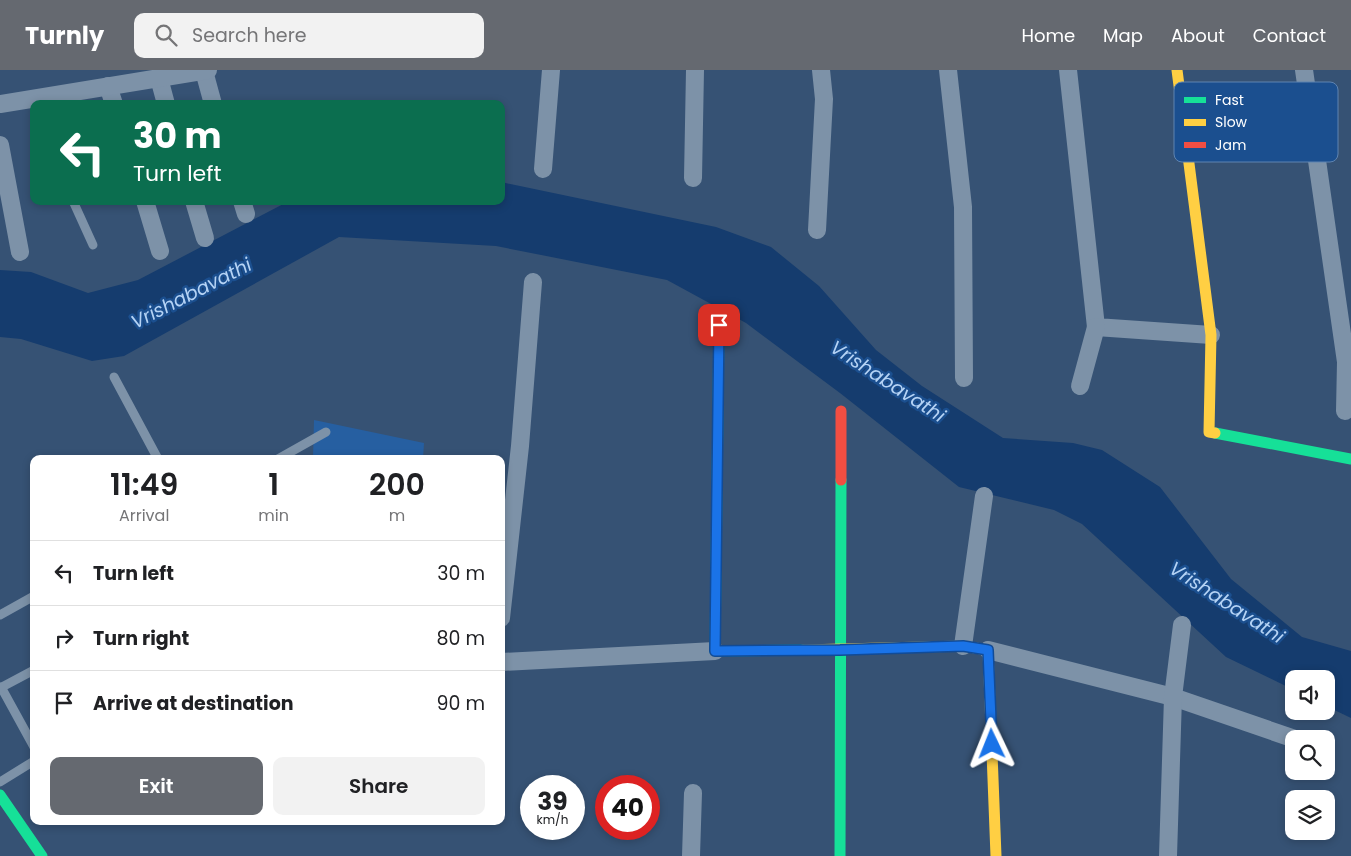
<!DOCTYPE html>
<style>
:root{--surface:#fff;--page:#f2f2f2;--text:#202124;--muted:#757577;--line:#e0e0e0;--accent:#656970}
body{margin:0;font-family:Poppins,sans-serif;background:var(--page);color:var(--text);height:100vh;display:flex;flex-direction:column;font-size:19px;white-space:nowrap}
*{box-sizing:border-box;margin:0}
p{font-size:16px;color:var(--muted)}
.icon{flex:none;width:28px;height:28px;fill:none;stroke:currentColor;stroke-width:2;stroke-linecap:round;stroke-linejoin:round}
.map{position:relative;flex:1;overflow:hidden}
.drawer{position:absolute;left:30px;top:385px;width:475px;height:370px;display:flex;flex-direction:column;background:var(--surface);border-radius:10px;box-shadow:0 2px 8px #0003}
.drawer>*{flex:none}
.hud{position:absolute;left:30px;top:30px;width:475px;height:105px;border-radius:10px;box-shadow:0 2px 8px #0003;background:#0b6e4f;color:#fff;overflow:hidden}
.buttons{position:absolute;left:1285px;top:600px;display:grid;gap:10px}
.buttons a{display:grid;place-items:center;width:50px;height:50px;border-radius:10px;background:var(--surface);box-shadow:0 2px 8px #0003;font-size:25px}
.speed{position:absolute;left:520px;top:705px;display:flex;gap:10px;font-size:25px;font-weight:700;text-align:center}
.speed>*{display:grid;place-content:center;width:65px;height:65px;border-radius:50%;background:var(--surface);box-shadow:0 2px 8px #0003;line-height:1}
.speed small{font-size:12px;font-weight:400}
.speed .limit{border:8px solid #d22;background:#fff;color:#111}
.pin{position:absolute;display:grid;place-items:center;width:42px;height:42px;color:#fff;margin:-21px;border-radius:10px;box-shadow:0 2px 8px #0006}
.me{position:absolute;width:55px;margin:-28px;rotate:358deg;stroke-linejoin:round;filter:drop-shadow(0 0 4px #0008)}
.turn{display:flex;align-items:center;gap:18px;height:105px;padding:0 20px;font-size:22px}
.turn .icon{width:65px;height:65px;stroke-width:2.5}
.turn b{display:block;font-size:35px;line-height:42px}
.eta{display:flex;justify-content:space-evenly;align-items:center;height:85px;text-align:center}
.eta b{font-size:30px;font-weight:600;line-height:35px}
.action{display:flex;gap:10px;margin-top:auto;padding:10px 20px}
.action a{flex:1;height:58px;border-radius:10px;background:var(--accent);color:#fff;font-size:20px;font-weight:600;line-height:58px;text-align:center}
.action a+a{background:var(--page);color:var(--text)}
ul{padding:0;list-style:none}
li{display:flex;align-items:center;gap:15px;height:65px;padding:0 20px;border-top:1px solid var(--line)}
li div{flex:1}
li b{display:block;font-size:19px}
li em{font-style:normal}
header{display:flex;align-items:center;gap:30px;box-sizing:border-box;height:70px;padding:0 25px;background:var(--accent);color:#fff}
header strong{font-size:24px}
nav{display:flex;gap:28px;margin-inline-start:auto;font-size:18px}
.search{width:350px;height:45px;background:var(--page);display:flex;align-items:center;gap:12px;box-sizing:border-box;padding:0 18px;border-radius:10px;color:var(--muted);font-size:19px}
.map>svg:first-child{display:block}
.green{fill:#265fa1}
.water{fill:#153c6e}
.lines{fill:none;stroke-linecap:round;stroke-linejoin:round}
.lane{stroke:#7d92a8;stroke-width:9}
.street{stroke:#7d92a8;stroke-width:18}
.fast{stroke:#16e098;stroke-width:11}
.slow{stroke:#ffcf43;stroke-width:11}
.jam{stroke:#f24e42;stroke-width:11}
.route-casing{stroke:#114b97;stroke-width:12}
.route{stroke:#1a73e8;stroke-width:9}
.labels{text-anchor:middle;stroke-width:5;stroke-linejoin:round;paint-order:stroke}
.water-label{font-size:19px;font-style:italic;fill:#b5d3f5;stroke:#1b4f8f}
.key{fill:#1b4f8f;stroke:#5f84b1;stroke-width:1}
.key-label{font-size:14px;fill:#fff}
</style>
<header>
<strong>Turnly</strong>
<div class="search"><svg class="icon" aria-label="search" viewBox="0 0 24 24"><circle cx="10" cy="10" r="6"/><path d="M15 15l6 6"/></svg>Search here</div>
<nav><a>Home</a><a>Map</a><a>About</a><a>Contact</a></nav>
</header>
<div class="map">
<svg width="1351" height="786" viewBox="0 0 1351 786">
<rect width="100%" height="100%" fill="#365274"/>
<!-- green -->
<path class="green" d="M 314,350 L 424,373 L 423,389 L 313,389 Z"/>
<!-- water -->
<path class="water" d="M 501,112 L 716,157 L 771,177 L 819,216 L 876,280 L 922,316 L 1003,368 L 1073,373 L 1102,380 L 1160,417 L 1231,509 L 1302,567 L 1351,581 L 1351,648 L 1326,636 L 1326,609 L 1294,609 L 1294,620 L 1226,587 L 1082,454 L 1054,440 L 959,417 L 840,323 L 746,253 L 667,210 L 496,176 L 339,167 L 124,286 L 92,291 L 21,269 L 0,267 L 0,200 L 31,202 L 88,223 L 138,210 L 289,131 L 501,131 Z"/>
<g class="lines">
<!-- lane -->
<g class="lane">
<path d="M 73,131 L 93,175"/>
<path d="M 114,307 L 158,389"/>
<path d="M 278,389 L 326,362"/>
<path d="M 0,545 L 34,526"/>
<path d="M 1,617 L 34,677"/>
<path d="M 0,618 L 34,600"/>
<path d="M 0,712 L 34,691"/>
</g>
<!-- street -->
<g class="street">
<path d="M 948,0 L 963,137 L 964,308"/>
<path d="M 1068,0 L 1096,257 L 1211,265"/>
<path d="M 1304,0 L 1346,292 L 1345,341"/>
<path d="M 204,1 L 213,34"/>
<path d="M 159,8 L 166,34"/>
<path d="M 108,16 L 114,34"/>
<path d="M 0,34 L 208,0"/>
<path d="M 0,75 L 20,182"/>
<path d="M 543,99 L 551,0"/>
<path d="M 693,108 L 695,0"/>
<path d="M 145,131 L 160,181"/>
<path d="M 194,131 L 205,168"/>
<path d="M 242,131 L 246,144"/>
<path d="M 817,160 L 824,29 L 821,0"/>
<path d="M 1080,316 L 1096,257"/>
<path d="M 501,548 L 520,376 L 533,212"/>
<path d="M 963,576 L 984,426"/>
<path d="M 988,580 L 1173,627 L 1295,669"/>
<path d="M 501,592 L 715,581"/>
<path d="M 691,786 L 693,723"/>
<path d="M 1168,786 L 1173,627 L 1182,555"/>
</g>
<!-- fast -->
<g class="fast">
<path d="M 719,255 L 715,581 L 803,580"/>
<path d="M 1215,363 L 1351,389"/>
<path d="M 0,725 L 42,786"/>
<path d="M 840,786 L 841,410"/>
</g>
<!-- slow -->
<g class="slow">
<path d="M 1177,0 L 1211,265 L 1209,362 L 1215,363"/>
<path d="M 803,580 L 963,576 L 988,580 L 996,786"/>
</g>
<!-- jam -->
<path class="jam" d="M 841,410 L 841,341"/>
</g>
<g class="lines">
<defs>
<path id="route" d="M 719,255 L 715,581 L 840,580 L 963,576 L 988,580 L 992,674"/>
</defs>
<!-- route casing -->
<use href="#route" class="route-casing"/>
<!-- route -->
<use href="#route" class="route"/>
</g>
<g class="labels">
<!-- water labels -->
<g class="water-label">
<text transform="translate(191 223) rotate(-27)" y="7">Vrishabavathi</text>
<text transform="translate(888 311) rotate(33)" y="7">Vrishabavathi</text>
<text transform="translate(1227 532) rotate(33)" y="7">Vrishabavathi</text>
</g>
</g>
<!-- legend -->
<rect x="1174" y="12" width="164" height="80" rx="8" class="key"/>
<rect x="1184" y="27" width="22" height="6" fill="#16e098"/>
<rect x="1184" y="49" width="22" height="7" fill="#ffcf43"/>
<rect x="1184" y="72" width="22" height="6" fill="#f24e42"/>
<g class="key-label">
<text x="1215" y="35">Fast</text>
<text x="1215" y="57">Slow</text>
<text x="1215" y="80">Jam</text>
</g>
</svg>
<div class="buttons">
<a><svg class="icon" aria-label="sound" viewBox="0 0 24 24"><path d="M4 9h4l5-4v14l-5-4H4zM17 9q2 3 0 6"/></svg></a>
<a><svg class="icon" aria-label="search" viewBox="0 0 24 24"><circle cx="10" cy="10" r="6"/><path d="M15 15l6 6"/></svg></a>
<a><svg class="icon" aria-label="layers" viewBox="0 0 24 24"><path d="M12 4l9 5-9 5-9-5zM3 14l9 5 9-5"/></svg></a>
</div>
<div class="speed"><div>39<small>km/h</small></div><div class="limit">40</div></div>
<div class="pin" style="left:719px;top:255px;background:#d93025"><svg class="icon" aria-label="arrive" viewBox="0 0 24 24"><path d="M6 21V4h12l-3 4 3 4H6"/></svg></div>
<svg class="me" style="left:992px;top:674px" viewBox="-20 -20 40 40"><path d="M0-17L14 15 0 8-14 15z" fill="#1a73e8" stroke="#fff" stroke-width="4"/></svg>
<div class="hud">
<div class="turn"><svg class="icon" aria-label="left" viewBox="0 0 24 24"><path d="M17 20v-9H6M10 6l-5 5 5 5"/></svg><div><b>30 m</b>Turn left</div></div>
</div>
<section class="drawer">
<div class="eta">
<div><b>11:49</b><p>Arrival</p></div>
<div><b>1</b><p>min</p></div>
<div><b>200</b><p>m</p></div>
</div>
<ul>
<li><svg class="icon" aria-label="left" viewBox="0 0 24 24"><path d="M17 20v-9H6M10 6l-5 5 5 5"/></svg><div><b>Turn left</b></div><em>30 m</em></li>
<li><svg class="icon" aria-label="right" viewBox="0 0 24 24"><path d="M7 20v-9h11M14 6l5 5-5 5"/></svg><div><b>Turn right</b></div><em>80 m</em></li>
<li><svg class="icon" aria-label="arrive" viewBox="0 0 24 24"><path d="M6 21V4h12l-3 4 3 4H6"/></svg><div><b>Arrive at destination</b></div><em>90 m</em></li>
</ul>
<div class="action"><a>Exit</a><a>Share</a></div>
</section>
</div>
